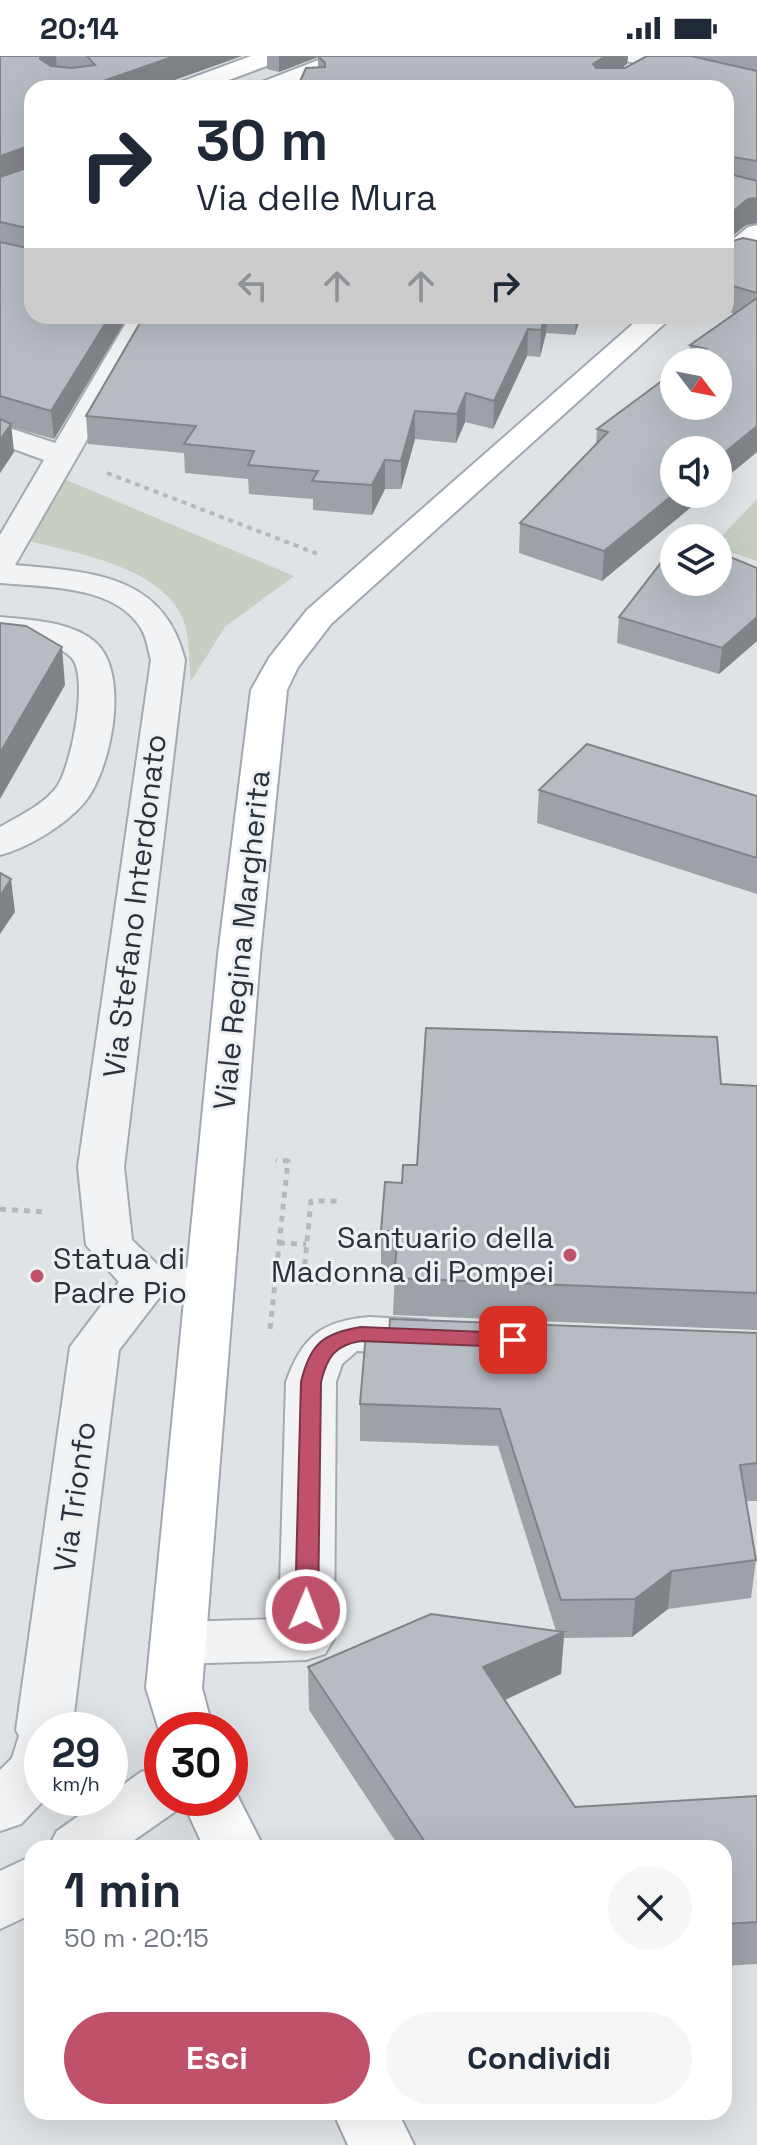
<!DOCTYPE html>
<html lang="it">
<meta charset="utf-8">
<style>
:root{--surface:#fff;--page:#f6f6f7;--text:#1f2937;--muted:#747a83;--accent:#bf516b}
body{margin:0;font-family:"Space Grotesk",sans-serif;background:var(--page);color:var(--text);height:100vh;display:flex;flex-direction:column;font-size:30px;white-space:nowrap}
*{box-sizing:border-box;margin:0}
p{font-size:26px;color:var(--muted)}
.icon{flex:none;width:44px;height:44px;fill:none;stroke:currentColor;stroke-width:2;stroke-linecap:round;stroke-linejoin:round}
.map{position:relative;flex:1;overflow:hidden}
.panel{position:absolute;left:24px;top:1784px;width:708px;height:280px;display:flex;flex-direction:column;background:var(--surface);border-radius:24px;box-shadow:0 8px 32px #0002}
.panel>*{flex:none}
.guide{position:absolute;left:24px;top:24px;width:710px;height:244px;border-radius:24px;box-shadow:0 8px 32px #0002;background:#fff;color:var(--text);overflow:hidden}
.needle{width:52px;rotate:122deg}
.buttons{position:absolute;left:660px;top:292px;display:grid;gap:16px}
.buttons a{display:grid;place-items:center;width:72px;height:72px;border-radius:50%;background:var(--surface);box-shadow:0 8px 32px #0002;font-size:40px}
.speed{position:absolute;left:24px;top:1656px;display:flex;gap:16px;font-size:40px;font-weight:700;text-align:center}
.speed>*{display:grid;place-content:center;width:104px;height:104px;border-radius:50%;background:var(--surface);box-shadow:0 8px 32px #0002;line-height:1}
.speed small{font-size:20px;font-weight:400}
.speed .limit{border:12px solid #d22;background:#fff;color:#111}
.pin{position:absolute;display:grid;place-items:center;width:68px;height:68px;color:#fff;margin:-34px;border-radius:16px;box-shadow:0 4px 12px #0006}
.me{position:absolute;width:88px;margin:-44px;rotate:1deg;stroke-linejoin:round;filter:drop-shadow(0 0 6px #0008)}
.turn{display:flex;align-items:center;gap:28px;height:168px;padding:0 40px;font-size:36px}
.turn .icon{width:104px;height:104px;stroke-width:2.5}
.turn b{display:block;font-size:56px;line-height:68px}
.lanes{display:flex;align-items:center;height:76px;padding:0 40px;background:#0003;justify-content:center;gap:40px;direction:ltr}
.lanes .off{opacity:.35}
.round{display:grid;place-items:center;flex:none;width:84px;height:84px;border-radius:42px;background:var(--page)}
.head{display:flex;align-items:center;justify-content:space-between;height:136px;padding:0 40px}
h1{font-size:48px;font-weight:600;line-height:60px}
.button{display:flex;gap:16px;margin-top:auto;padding:16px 40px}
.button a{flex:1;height:92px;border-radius:48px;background:var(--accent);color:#fff;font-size:32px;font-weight:600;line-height:92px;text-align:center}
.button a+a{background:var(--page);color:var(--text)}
.status{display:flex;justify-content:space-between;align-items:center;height:56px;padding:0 40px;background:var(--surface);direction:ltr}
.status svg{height:22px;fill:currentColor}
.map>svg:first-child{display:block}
.green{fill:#c6cfc1}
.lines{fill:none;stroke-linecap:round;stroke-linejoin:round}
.minor-casing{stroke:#a5aab0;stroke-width:4}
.major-casing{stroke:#a0a8b1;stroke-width:4}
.path-far1{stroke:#b5b9be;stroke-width:4;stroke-dasharray:5 5;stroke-linecap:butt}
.path{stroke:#b5b9be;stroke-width:5;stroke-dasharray:6 6;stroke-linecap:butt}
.minor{fill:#f1f3f5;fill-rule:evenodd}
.major{fill:#fff;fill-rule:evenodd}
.wall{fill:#9da2a8}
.shaded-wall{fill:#808488}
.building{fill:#b7bcc3;stroke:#808488;stroke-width:2}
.route{fill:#bf516b;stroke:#7c3546;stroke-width:2}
.poi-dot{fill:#bf516b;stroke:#eef1f4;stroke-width:3}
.labels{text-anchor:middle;stroke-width:6;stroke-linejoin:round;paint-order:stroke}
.street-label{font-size:30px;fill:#2a323c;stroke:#eef1f4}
.poi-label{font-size:30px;fill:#2a323c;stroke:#eef1f4;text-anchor:end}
</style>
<div class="status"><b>20:14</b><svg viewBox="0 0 49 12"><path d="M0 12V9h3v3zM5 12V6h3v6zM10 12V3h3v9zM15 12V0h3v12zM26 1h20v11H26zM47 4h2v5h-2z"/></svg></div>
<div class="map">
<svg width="757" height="2089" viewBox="0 0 757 2089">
<rect width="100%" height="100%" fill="#dfe3e6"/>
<!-- green -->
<g class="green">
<path d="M 57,420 L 294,520 L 225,571 L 191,625 C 189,606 190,581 183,563 C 163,512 77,497 29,485 Z"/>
<path d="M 757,443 L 757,505 L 718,492 L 718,484 Z"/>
</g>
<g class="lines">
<defs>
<g id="minor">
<path d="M 623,0 L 663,0 L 757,22 L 757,36 L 626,5 Z"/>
<path d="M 130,260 L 158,260 L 15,509 C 91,516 164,518 185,604 L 124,1111 L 132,1184 L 159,1210 L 210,1213 L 227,1218 L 234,1229 L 227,1240 L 210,1245 L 159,1242 L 119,1294 L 72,1674 L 42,1674 L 42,1742 L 46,1742 L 21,1768 L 0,1775 L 0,1714 L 12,1702 L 19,1680 L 16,1674 L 70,1291 L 119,1226 L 86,1189 L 78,1111 L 151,604 C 148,594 147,583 142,574 C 117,529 45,531 0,527 L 0,479 L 44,404 L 0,388 L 0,369 L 55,387 Z"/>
<path d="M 0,561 C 30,564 71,565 95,586 C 131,617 111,715 84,747 C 65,769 28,792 0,799 L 0,771 C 19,760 43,749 56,732 C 71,713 90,619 71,601 C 53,584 23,584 0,581 Z"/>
<path d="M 369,1261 L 424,1264 L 441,1269 L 448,1281 L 441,1293 L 424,1298 L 357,1295 L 342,1308 L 336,1326 L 334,1583 L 325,1598 L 306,1604 L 178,1608 L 159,1602 L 150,1587 L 159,1572 L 178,1566 L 279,1563 L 286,1326 C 302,1281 321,1265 369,1261 Z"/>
<path d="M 162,1709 L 162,1742 L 186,1742 L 183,1750 L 123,1792 L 48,1792 L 57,1775 L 104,1742 L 110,1742 L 110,1738 L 141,1716 Z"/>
<path d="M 32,1800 L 32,1858 L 0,1873 L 0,1815 Z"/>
</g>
<g id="major">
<path d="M 251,0 L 283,0 L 280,5 L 207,32 L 174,32 L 178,27 Z"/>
<path d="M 329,0 L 361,0 L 358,5 L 288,32 L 255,32 L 259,27 Z"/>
<path d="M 757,169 L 757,190 L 735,209 L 726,211 L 726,189 L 748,171 Z"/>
<path d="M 642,260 L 673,260 L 331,568 L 298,611 L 287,634 L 260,899 L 202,1632 L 213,1674 L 162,1674 L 162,1684 L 146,1632 L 218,899 L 251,634 L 269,602 L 307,554 Z"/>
<path d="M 230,1725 L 264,1792 L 204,1792 L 181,1742 L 230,1742 Z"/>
<path d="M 333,2056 L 398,2056 L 414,2089 L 348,2089 Z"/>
</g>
</defs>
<!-- minor casing -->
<use href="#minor" class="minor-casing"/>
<!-- major casing -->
<use href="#major" class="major-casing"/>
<!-- path-far1 -->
<path class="path-far1" d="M 107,417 L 318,498"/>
<!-- path -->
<g class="path">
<path d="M 0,1153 L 47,1156"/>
<path d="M 279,1187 L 306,1188"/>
<path d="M 334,1226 L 303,1226 L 311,1145 L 340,1145"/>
<path d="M 270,1273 L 288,1105 L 276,1104"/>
</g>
<!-- minor -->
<use href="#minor" class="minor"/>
<!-- major -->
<use href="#major" class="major"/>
</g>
<!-- wall -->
<g class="wall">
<path d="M 0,0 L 242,0 L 152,32 L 32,32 L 128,260 L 54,383 L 11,371 L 14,396 L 0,417 Z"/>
<path d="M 267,0 L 628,0 L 627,8 L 622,12 L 625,12 L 647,0 L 757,0 L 757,167 L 746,169 L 726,185 L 726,187 L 757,185 L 757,396 L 602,525 L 519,497 L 520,467 L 596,389 L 597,373 L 689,305 L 690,289 L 735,258 L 726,255 L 726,32 L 318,11 L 318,1 L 279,16 L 267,13 Z"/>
<path d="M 144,260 L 581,260 L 575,279 L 546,277 L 540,301 L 527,300 L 493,373 L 465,366 L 456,387 L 415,383 L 401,433 L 385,433 L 372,459 L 313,454 L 313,443 L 249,438 L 248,423 L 185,417 L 184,397 L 88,388 L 86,360 Z"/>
<path d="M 757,512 L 757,585 L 719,618 L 617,587 L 619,561 Z"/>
<path d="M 539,734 L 757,740 L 757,838 L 537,767 Z"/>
<path d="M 721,1028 L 757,1030 L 757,1274 L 393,1259 L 395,1212 L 381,1212 L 381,1175 L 402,1127 L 417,1109 Z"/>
<path d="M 757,1277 L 757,1445 L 746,1445 L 756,1504 L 751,1542 L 668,1553 L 632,1581 L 564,1582 L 561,1618 L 505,1644 L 575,1751 L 757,1740 L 757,1908 L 724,1910 L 724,1792 L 400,1792 L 309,1654 L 308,1611 L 556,1575 L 498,1390 L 360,1385 L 360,1348 L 389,1278 Z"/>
</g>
<!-- shaded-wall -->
<g class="shaded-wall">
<path d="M 40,0 L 56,0 L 57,14 L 42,22 Z"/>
<path d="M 175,0 L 242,0 L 152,32 L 83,32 Z"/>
<path d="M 279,0 L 321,0 L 279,16 Z"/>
<path d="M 606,0 L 628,0 L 627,8 L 592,32 L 593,8 Z"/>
<path d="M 32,89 L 32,114 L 0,125 L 0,100 Z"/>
<path d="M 757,142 L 757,167 L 746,169 L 726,185 L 726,161 L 748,143 Z"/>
<path d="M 110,260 L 128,260 L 54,383 L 51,355 Z"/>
<path d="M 545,260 L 547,260 L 546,277 L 540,301 L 541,274 Z"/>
<path d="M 576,260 L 581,260 L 575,279 Z"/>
<path d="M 528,273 L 527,300 L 493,373 L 494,345 Z"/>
<path d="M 466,337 L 465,366 L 456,387 L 457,358 Z"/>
<path d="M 415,355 L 415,383 L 401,433 L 401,405 Z"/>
<path d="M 11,368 L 14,396 L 0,417 L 0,384 Z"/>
<path d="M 757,370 L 757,396 L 718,428 L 718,402 Z"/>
<path d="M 385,404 L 385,433 L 372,459 L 372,429 Z"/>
<path d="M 674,438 L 707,438 L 602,525 L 604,495 Z"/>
<path d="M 757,561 L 757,585 L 719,618 L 722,592 Z"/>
<path d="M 62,591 L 65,629 L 0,743 L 0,697 Z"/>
<path d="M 11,823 L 15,856 L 0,878 L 0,840 Z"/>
<path d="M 672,1515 L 668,1553 L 632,1581 L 635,1543 Z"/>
<path d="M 564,1576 L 561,1618 L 482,1654 L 483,1611 Z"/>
</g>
<!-- building -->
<g class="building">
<path d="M 0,0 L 40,0 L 40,3 L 51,10 L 72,12 L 95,9 L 88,1 L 86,0 L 175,0 L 83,32 L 32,32 L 32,50 L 26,52 L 32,53 L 32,95 L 32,89 L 0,100 Z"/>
<path d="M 318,0 L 606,0 L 593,8 L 596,12 L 625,12 L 647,0 L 691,0 L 757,15 L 757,105 L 726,100 L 726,32 L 297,32 L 306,12 L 325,11 L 325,7 Z"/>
<path d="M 32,110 L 32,173 L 0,166 L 0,121 Z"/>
<path d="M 726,117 L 757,125 L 757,142 L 748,143 L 726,161 L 726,187 L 743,182 L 757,185 L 757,237 L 726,228 Z"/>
<path d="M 32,185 L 32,260 L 110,260 L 51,355 L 0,340 L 0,186 L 32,193 Z"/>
<path d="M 757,242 L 757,370 L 718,402 L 718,394 L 674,394 L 674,438 L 604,495 L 520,467 L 608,376 L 597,373 L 674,316 L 674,350 L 718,350 L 718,306 L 688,306 L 706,293 L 690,289 Z"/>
<path d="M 144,260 L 545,260 L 541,274 L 528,273 L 494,345 L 466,337 L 457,358 L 415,355 L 401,405 L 385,404 L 372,429 L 312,425 L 318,415 L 248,409 L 254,395 L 184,388 L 196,370 L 86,360 Z"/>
<path d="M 0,363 L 11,368 L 0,384 Z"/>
<path d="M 674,490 L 674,526 L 718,526 L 718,496 L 757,512 L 757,561 L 722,592 L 619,561 Z"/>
<path d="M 0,567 L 26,570 L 62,591 L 0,697 Z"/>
<path d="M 587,688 L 757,740 L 757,802 L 539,734 Z"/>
<path d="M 0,817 L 11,823 L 0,840 Z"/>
<path d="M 426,972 L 717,981 L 721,1028 L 757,1030 L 757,1237 L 394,1222 L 398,1175 L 381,1175 L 385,1126 L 402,1127 L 403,1109 L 417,1109 Z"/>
<path d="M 390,1263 L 757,1277 L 757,1407 L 740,1409 L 756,1504 L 672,1515 L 635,1543 L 561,1544 L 500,1353 L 360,1348 L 366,1277 L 389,1278 Z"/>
<path d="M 431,1558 L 564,1576 L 483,1611 L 575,1751 L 757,1740 L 757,1866 L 724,1868 L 724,1792 L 429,1792 L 308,1611 Z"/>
</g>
<!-- route -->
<path class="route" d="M 361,1271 L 513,1277 L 524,1284 L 513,1291 L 361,1285 C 335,1289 327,1301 321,1326 L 318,1554 L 314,1560 L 306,1563 L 298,1560 L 295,1554 L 301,1326 C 310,1288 323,1277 361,1271 Z"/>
<!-- markers -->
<g class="poi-dot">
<circle cx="570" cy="1199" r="8"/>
<circle cx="37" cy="1220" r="8"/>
</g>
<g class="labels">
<!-- street labels -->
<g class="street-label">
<text transform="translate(135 850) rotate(-83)" y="10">Via Stefano Interdonato</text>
<text transform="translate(242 884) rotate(-84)" y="10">Viale Regina Margherita</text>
<text transform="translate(75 1441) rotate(-82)" y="10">Via Trionfo</text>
</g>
<!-- poi labels -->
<g class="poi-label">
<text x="554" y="1192">Santuario della<tspan x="554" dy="34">Madonna di Pompei</tspan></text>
<text x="53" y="1213" text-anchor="start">Statua di<tspan x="53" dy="34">Padre Pio</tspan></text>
</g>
</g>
</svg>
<div class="buttons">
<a><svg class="needle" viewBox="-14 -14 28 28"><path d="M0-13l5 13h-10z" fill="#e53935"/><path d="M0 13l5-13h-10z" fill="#747a83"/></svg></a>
<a><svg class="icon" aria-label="sound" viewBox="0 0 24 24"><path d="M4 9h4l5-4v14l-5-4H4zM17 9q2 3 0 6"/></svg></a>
<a><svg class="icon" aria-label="layers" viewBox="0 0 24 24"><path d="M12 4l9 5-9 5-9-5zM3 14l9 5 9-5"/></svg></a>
</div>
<div class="speed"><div>29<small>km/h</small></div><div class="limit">30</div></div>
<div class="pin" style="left:513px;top:1284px;background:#d93025"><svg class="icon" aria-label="arrive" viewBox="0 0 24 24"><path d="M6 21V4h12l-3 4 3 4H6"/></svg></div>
<svg class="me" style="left:306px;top:1554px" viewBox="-20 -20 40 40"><circle r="17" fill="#bf516b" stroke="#fff" stroke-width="3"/><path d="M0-11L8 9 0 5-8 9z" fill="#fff"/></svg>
<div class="guide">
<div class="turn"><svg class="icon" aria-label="right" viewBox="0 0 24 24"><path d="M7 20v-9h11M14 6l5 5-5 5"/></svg><div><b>30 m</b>Via delle Mura</div></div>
<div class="lanes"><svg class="icon off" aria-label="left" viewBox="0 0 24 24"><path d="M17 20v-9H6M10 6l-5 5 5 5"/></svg><svg class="icon off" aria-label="ahead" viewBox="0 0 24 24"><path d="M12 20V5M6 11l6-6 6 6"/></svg><svg class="icon off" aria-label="ahead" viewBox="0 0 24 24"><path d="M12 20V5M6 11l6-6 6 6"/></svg><svg class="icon" aria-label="right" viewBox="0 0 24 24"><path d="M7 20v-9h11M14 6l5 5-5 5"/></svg></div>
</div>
<section class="panel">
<div class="head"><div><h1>1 min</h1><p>50 m · 20:15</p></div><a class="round"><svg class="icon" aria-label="close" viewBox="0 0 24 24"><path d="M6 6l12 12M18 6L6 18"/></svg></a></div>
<div class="button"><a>Esci</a><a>Condividi</a></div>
</section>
</div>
